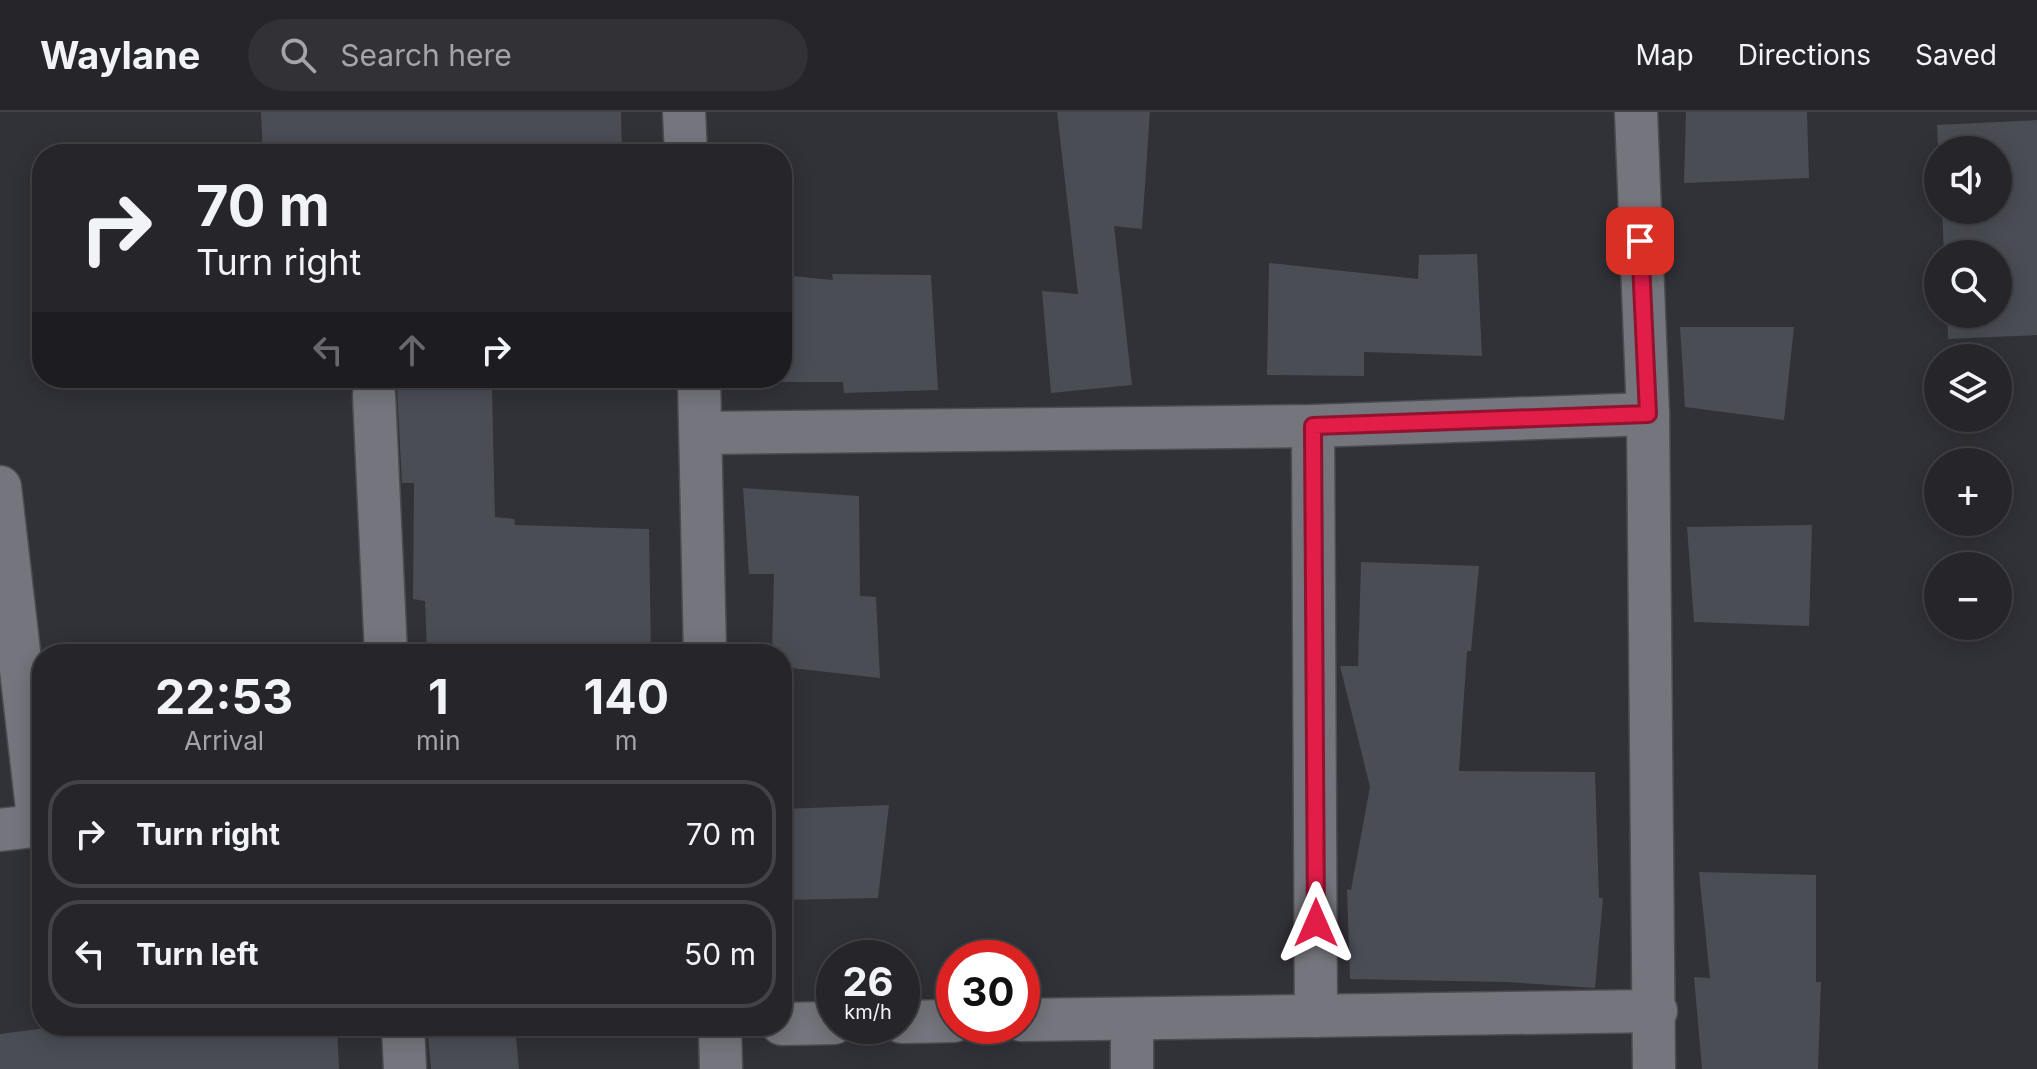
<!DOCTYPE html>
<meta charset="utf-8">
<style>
:root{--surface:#25252a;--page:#313136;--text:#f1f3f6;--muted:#a3a5a8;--line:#424247}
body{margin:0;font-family:Inter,sans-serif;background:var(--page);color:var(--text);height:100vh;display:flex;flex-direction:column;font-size:30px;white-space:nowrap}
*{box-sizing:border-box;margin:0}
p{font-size:26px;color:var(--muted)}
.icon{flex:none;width:44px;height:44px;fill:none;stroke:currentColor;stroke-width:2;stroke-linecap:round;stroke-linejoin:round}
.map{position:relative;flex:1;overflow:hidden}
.details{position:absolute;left:32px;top:532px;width:760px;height:392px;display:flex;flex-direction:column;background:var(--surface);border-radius:32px;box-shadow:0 4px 20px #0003,0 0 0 2px var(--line)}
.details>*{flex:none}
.hud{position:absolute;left:32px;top:32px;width:760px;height:244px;border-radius:32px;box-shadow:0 4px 20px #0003,0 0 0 2px var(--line);background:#25252a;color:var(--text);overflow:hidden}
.buttons{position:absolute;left:1924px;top:24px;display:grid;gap:16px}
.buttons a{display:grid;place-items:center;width:88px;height:88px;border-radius:50%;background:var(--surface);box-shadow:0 4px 20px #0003,0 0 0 2px var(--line);font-size:40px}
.speed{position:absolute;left:816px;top:828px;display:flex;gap:16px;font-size:40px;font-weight:700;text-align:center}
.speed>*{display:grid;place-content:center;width:104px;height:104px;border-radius:50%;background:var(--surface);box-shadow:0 4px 20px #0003,0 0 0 2px var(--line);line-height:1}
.speed small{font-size:20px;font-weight:400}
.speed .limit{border:12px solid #d22;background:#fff;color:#111}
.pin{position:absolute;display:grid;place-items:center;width:68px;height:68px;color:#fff;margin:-34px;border-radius:16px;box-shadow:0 4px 12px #0006}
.me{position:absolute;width:88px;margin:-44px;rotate:0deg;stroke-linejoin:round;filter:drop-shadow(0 0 6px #0008)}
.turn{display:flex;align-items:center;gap:28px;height:168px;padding:0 32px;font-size:36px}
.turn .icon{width:104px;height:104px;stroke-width:2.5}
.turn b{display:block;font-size:56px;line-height:68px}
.lanes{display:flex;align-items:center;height:76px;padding:0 32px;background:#0003;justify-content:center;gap:40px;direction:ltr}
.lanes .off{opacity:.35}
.eta{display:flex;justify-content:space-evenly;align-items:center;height:136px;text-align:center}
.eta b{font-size:48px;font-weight:700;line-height:56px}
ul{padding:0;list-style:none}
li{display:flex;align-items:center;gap:24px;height:108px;margin:0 16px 12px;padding:0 16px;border:4px solid var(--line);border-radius:32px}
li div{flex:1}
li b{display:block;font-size:30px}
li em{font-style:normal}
header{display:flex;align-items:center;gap:48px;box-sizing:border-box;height:112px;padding:0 40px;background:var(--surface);border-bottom:2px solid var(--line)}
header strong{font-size:38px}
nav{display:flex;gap:44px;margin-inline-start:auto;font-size:28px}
.search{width:560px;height:72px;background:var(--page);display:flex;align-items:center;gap:20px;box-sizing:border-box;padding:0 28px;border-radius:44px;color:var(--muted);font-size:30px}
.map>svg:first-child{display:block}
.building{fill:#4a4d54}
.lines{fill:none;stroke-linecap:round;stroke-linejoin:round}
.street-casing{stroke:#4c4c51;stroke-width:45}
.street{stroke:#75757d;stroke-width:42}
.route-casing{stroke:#92132f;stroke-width:20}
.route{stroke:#e11d48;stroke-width:14}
</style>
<header>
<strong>Waylane</strong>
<div class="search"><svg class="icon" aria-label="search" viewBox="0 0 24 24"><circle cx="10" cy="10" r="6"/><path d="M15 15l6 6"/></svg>Search here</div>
<nav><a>Map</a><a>Directions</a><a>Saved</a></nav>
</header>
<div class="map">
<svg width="2037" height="957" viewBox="0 0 2037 957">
<rect width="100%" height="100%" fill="#313138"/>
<!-- building -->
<g class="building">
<path d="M 261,0 L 621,0 L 622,42 L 263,42 Z"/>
<path d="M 1057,0 L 1150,0 L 1142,117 L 1114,114 L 1132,273 L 1051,281 L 1042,179 L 1078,182 Z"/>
<path d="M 1686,0 L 1807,0 L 1809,66 L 1684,71 Z"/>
<path d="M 2037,8 L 2037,223 L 1948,227 L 1947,202 L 1998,202 L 1998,142 L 1944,142 L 1942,98 L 1998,98 L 1998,38 L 1938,38 L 1937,13 Z"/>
<path d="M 1477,142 L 1482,244 L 1364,240 L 1364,264 L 1267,263 L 1269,151 L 1418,167 L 1419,143 Z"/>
<path d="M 832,162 L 931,163 L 938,278 L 844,281 L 843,270 L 782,270 L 782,163 L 833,168 Z"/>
<path d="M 1680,215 L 1794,215 L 1784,308 L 1685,295 Z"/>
<path d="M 397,277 L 492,278 L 495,405 L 514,407 L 515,413 L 649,417 L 651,542 L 427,542 L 425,489 L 413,487 L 414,371 L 402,371 Z"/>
<path d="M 743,376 L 859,384 L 860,484 L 876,485 L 880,566 L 782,555 L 782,542 L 772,542 L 774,462 L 749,462 Z"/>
<path d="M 1812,413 L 1809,514 L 1694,510 L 1687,415 Z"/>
<path d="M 1361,450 L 1479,454 L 1471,539 L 1467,539 L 1459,659 L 1595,660 L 1599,786 L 1603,786 L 1595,876 L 1506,870 L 1350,867 L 1347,777 L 1351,778 L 1370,675 L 1340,554 L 1358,554 Z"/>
<path d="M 889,693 L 878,786 L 782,788 L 782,697 Z"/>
<path d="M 1699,760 L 1816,763 L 1816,870 L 1821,870 L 1818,957 L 1702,957 L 1694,865 L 1710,866 Z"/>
<path d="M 62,914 L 337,914 L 339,957 L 0,957 L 0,922 Z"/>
<path d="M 427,914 L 515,914 L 519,957 L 431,957 Z"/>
</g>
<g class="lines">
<defs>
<g id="street">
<path d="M 684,0 L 686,42"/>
<path d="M 1636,0 L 1648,302 L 1654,957"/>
<path d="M 699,266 L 705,542"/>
<path d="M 374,283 L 386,542"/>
<path d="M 1313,314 L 1316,904"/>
<path d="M 702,321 L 1313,314 L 1648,302"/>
<path d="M 0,375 L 39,714"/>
<path d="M 0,718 L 42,713"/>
<path d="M 1132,907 L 1132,957"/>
<path d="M 1022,908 L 1656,899"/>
<path d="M 902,910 L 954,909"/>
<path d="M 782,912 L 834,911"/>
<path d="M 403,914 L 405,957"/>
<path d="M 720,914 L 721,957"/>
</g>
</defs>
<!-- street casing -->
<use href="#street" class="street-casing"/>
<!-- street -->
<use href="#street" class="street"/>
</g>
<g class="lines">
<defs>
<path id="route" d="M 1316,811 L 1313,314 L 1648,302 L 1640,129"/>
</defs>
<!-- route casing -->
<use href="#route" class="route-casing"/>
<!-- route -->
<use href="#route" class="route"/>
</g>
</svg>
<div class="buttons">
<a><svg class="icon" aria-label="sound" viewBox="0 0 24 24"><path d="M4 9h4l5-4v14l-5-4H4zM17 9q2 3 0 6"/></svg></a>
<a><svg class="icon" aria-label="search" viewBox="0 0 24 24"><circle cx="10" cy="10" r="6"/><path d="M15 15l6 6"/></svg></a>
<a><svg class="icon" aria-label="layers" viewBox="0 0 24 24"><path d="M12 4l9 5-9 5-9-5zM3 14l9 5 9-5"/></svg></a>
<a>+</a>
<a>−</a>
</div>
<div class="speed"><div>26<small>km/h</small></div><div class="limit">30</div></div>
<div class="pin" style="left:1640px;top:129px;background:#d93025"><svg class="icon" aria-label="arrive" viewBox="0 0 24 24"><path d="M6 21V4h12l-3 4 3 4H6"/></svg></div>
<svg class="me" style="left:1316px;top:811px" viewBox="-20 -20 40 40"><path d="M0-17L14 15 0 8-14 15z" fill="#e11d48" stroke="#fff" stroke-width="4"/></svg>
<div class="hud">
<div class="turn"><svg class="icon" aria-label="right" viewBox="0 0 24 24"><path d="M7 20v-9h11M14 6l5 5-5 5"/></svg><div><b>70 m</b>Turn right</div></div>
<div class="lanes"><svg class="icon off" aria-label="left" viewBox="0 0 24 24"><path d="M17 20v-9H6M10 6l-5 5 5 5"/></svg><svg class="icon off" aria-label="ahead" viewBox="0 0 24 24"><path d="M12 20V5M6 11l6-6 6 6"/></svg><svg class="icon" aria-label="right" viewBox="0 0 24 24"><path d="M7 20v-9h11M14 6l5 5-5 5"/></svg></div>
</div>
<section class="details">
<div class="eta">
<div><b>22:53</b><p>Arrival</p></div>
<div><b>1</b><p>min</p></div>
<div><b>140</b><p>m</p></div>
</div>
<ul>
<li><svg class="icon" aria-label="right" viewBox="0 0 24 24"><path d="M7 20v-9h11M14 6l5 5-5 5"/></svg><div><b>Turn right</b></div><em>70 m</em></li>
<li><svg class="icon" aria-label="left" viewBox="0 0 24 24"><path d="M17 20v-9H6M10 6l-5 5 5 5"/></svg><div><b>Turn left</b></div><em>50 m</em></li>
</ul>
</section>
</div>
